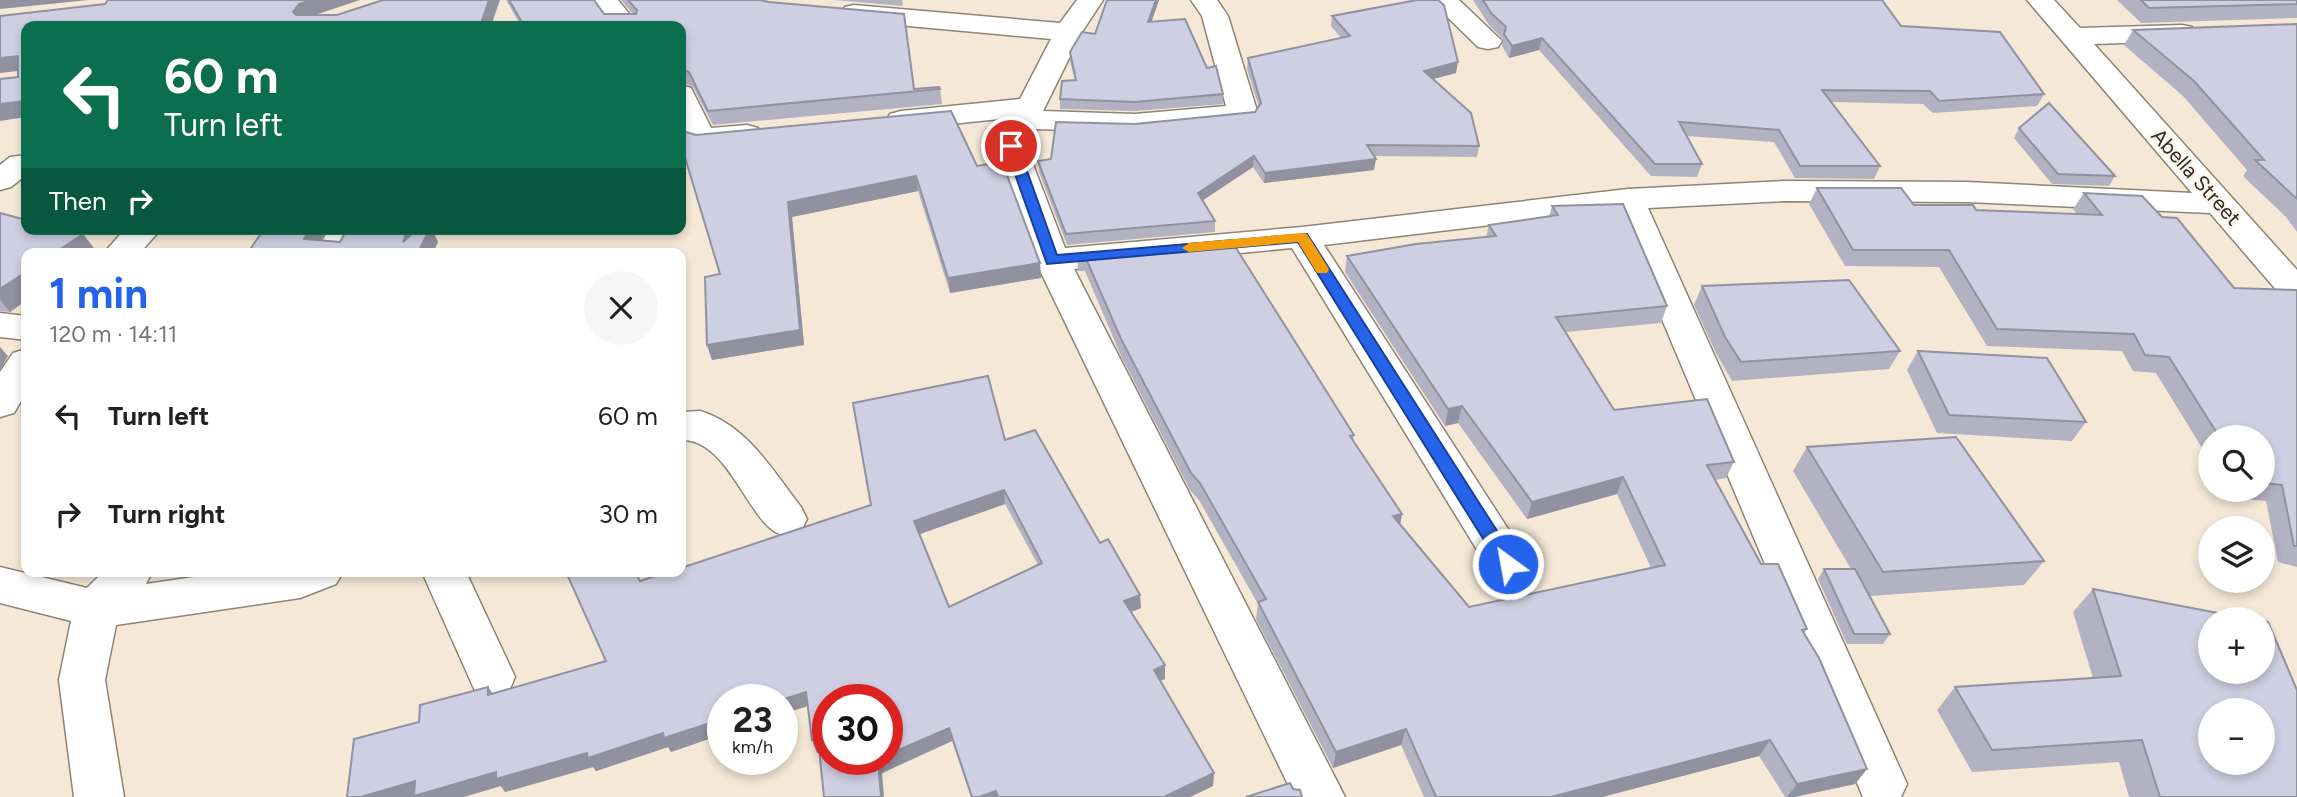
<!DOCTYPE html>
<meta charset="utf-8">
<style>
:root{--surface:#fff;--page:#f6f6f6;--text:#222;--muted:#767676;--accent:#2563eb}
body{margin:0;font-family:Figtree,sans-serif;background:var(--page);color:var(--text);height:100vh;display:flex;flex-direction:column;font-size:26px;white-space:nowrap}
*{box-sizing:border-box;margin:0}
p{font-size:23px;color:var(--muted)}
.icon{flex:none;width:38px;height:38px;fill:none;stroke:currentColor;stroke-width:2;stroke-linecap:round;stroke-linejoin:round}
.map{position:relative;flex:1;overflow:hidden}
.side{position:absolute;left:21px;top:248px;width:665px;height:329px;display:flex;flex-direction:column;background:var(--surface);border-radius:14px;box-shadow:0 4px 10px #0003}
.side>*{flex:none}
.banner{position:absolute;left:21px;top:21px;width:665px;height:214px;border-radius:14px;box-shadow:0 4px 10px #0003;background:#0b6e4f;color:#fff;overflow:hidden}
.fabs{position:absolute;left:2198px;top:425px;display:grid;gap:14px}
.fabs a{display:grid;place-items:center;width:77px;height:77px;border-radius:50%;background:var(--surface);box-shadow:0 4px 10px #0003;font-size:35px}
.speed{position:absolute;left:707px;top:684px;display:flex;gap:14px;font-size:35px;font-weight:700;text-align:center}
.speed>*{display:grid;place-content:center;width:91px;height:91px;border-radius:50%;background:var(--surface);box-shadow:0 4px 10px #0003;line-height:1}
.speed small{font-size:18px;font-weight:400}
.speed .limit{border:10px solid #d22;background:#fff;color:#111}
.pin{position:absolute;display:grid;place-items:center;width:60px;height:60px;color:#fff;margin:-30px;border:4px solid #fff;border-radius:50%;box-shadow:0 2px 7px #0007}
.me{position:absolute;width:77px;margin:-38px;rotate:328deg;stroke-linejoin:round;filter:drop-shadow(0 0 5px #0008)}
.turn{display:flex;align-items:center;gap:24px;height:147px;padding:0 28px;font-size:32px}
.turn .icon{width:91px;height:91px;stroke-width:2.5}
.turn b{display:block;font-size:49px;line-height:60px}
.then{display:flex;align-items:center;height:66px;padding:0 28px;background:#0003;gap:14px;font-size:26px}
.round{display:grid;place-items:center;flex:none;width:74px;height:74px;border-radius:37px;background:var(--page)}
.summary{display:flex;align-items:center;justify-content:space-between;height:119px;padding:0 28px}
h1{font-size:42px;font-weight:700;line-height:52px;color:var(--accent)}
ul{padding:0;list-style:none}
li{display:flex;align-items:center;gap:21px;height:98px;padding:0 28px}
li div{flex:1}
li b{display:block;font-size:26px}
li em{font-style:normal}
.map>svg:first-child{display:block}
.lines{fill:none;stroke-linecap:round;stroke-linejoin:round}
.minor-casing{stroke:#8f8474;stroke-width:3}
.minor{fill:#fff;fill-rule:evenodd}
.wall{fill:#b2b2c3;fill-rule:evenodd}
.shaded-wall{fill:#91919f}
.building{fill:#cfcfe3;stroke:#91919f;stroke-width:2;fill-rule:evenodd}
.route{fill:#2563eb;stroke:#184099;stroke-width:2}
.slow{fill:#f59e0b}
.labels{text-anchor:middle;stroke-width:5;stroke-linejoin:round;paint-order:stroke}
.street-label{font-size:21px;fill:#312c26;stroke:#fef6eb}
</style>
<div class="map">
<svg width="2297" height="797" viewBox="0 0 2297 797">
<rect width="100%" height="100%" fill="#f5e8d6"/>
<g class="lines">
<defs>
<g id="minor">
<path d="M 591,0 L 618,0 L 639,26 L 611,26 Z"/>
<path d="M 1077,0 L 1103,0 L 1082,32 L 1043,111 L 1135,114 L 1226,106 L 1202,16 L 1191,0 L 1217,0 L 1228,16 L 1258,114 L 1254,120 L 1243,123 L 1135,132 L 1035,129 L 1026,146 L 1065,248 L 1302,227 L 1628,189 L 1785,181 L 1967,182 L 2192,193 L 2027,0 L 2054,0 L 2080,28 L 2182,25 L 2192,27 L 2196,33 L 2192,39 L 2182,41 L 2094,44 L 2297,270 L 2297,303 L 2285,300 L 2210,213 L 1967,202 L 1785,201 L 1648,208 L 1907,784 L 1901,797 L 1863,797 L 1616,210 L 1324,245 L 1523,552 L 1530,564 L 1523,576 L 1508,581 L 1493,576 L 1292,248 L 1074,269 L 1345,797 L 1294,797 L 1035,260 L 996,146 L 1010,118 L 901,129 L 890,126 L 886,120 L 890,114 L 901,111 L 1020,99 L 1051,39 L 854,21 L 845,19 L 841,13 L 845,7 L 854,5 L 1060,23 Z"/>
<path d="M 1430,0 L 1459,0 L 1502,41 L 1498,47 L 1488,49 L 1478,47 Z"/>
<path d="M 681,85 L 691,88 L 711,128 L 747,125 L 758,128 L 762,134 L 758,140 C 737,146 710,150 689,144 L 681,129 Z"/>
<path d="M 26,155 L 26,175 L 11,187 L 0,190 L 0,165 L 10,157 Z"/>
<path d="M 125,229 L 161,229 L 139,254 L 103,254 Z"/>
<path d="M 329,229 L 363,229 L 349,254 L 315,254 Z"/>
<path d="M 0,313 L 26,316 L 26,340 L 0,337 Z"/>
<path d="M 26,349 L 26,392 L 14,413 L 0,417 L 0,372 L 13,353 Z"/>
<path d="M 700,411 C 747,425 773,471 801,507 L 807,519 L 801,531 C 796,532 790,535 785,535 C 751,533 731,438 681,440 L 681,412 Z"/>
<path d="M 0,567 L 87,588 L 103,572 L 152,572 L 146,584 L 228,572 L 343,572 L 336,584 L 300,598 L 116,625 L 105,680 L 124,797 L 74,797 L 59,680 L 71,621 L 0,603 Z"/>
<path d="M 422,572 L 466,572 L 515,677 L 509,691 L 492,697 L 475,691 Z"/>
</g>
</defs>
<!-- minor casing -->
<use href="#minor" class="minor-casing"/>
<!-- minor -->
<use href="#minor" class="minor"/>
</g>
<!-- wall -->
<g class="wall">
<path d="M 506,0 L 594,0 L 604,14 L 633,14 L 621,0 L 760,0 L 915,89 L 940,89 L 942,104 L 713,125 L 693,87 L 682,82 L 681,83 L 681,26 L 521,26 Z"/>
<path d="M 834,0 L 902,0 L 903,6 Z"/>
<path d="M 1107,0 L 1159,0 L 1151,22 L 1207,68 L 1223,94 L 1223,104 L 1135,111 L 1060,109 L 1060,99 L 1075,80 L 1070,61 L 1070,52 L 1095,34 Z"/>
<path d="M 1473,0 L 1882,0 L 1901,26 L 2044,94 L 2037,106 L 1933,113 L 1923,104 L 1831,102 L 1880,166 L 1874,179 L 1795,178 L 1774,142 L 1687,136 L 1702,164 L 1697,177 L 1651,176 L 1539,50 L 1509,58 L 1502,46 L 1503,39 L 1489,25 Z"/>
<path d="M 2117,0 L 2297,0 L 2297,18 L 2141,23 Z"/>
<path d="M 1332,16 L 1456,73 L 1432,79 L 1479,146 L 1477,157 L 1374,156 L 1374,170 L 1264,183 L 1253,167 L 1202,201 L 1215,221 L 1215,232 L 1067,245 L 1039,172 L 1038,161 L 1051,159 L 1135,124 L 1255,112 L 1259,107 L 1247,69 L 1248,58 L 1341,38 L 1331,26 Z"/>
<path d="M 2297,24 L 2297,232 L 2286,217 L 2243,176 L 2247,170 L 2183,96 L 2124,45 L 2133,30 Z"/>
<path d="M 2019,128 L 2115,176 L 2109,186 L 2052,184 L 2014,138 Z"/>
<path d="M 682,131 L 696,135 L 977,166 L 1040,263 L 1041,278 L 950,293 L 918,191 L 792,217 L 804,345 L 712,360 L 707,345 L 720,274 Z"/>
<path d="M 1817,188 L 1914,205 L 1976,210 L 2077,214 L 2073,209 L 2084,193 L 2162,217 L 2234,288 L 2297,290 L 2297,567 L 2278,562 L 2266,501 L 2233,498 L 2228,490 L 2263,490 L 2263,438 L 2210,438 L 2210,461 L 2156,373 L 2133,371 L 2122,351 L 1987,346 L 1939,267 L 1845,266 L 1809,204 Z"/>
<path d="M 1552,206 L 1667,306 L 1661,323 L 1566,332 L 1614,410 L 1734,462 L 1726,478 L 1715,480 L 1761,564 L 1807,629 L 1804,633 L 1867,769 L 1855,784 L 1794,797 L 1785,797 L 1759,756 L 1602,797 L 1424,797 L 1401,745 L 1333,768 L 1256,619 L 1258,604 L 1199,500 L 1190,490 L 1121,356 L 1085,271 L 1078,271 L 1077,255 L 1231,240 L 1354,435 L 1353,440 L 1402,514 L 1400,524 L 1469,607 L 1651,568 L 1617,494 L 1527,519 L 1458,423 L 1445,426 L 1345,272 L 1347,256 L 1486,237 L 1489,225 L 1549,217 Z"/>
<path d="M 0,213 L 97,252 L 10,312 L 0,311 Z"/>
<path d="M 1702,286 L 1900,351 L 1889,369 L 1732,381 L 1717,355 L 1694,305 Z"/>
<path d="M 1918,351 L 2086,422 L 2072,441 L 1937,433 L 1907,370 Z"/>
<path d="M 1005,440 L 1100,543 L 1141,608 L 1131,612 L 1165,679 L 1160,681 L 1214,773 L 1213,786 L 1190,797 L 971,797 L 952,741 L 882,773 L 820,753 L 817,753 L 812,740 L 808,706 L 782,714 L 782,700 L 723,700 L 723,734 L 671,752 L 668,747 L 596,771 L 593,767 L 505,792 L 501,786 L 463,797 L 347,797 L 419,722 L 488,687 L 493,694 L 606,661 L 640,581 L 871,505 ZM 1005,504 L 1038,565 L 949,607 L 920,534 Z"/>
<path d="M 1807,447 L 2044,561 L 2024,585 L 1870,596 L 1890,634 L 1883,644 L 1847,644 L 1818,579 L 1824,569 L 1851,569 L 1793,471 Z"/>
<path d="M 2093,589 L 2297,797 L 2129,797 L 2119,762 L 1972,772 L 1937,710 L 1955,687 L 2093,678 L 2073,612 Z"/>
</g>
<!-- shaded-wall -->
<g class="shaded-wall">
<path d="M 0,0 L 89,0 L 0,9 Z"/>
<path d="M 311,0 L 360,0 L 306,18 L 300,26 L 293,12 L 299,4 Z"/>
<path d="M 489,0 L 500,0 L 491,26 L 480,26 Z"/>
<path d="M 1156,0 L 1159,0 L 1148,32 L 1148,22 Z"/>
<path d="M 1542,38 L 1539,50 L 1509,58 L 1512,46 Z"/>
<path d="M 18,56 L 26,70 L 0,73 L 0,58 Z"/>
<path d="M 1458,62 L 1456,73 L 1422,82 L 1424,71 Z"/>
<path d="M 26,101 L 26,117 L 0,121 L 0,104 Z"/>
<path d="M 1254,156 L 1253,167 L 1197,204 L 1198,193 Z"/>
<path d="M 1376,159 L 1374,170 L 1264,183 L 1265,173 Z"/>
<path d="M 916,176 L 918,191 L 792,217 L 804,345 L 712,360 L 707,345 L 788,202 Z"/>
<path d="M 310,229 L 327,229 L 313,254 L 304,239 Z"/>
<path d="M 408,229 L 421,229 L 403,242 Z"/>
<path d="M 430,229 L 432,229 L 438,242 L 433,254 L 417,254 Z"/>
<path d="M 83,234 L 97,252 L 95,254 L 53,254 Z"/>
<path d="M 1040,263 L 1041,278 L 950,293 L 948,278 Z"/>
<path d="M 26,272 L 26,300 L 10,312 L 0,300 L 0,289 Z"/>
<path d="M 0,347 L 8,356 L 0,370 Z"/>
<path d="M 1462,406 L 1458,423 L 1445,426 L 1448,409 Z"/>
<path d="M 1623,477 L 1617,494 L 1527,519 L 1532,502 Z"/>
<path d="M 1004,490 L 1005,504 L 917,535 L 914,521 Z"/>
<path d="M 1402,514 L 1399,530 L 1393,516 Z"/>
<path d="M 1140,595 L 1141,608 L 1124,615 L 1124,601 Z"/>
<path d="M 1165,665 L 1165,679 L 1154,683 L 1154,670 Z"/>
<path d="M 488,687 L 497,700 L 488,695 Z"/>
<path d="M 806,692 L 811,705 L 782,714 L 782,700 Z"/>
<path d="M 723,719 L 723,734 L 671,752 L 668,747 L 596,771 L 593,767 L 505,792 L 501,786 L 463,797 L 361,797 L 415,781 L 496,772 L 587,753 Z"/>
<path d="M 949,728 L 952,741 L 882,773 L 884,797 L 881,797 L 878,760 L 887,760 L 887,755 Z"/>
<path d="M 1406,729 L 1401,745 L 1333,768 L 1336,752 Z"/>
<path d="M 818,739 L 823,752 L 817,753 L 812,740 Z"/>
<path d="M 1770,740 L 1759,756 L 1602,797 L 1551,797 Z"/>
<path d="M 1867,769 L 1855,784 L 1794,797 L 1787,797 L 1797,784 Z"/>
<path d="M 1214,773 L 1213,786 L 1190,797 L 1164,797 Z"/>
<path d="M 996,791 L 997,797 L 979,797 Z"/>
</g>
<!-- building -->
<g class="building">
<path d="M 108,0 L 311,0 L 299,4 L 293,12 L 296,15 L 337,15 L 383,0 L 489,0 L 480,26 L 26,26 L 26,101 L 0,104 L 0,79 L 18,77 L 18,56 L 0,58 L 0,16 L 105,4 Z"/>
<path d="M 509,0 L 594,0 L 604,14 L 636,14 L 637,10 L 628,0 L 760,0 L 769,2 L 904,14 L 914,89 L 939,87 L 940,89 L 708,111 L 689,72 L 681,69 L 681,26 L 524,26 Z"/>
<path d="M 1107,0 L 1156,0 L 1148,22 L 1185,19 L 1207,68 L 1216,66 L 1223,94 L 1135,102 L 1060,99 L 1062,81 L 1076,80 L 1070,52 L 1082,32 L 1095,34 Z"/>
<path d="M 1417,0 L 1438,0 L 1444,5 L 1458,62 L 1424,71 L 1471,113 L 1479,146 L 1367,145 L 1376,159 L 1265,173 L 1254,156 L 1198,193 L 1215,221 L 1066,234 L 1038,161 L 1051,159 L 1056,122 L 1135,124 L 1255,112 L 1261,103 L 1248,58 L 1350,36 L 1332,16 Z"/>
<path d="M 1483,0 L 1882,0 L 1901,26 L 2000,32 L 2044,94 L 1939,101 L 1930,91 L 1822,90 L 1880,166 L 1800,166 L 1779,130 L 1679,122 L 1702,164 L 1655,164 L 1542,38 L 1512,46 L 1504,34 L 1506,27 L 1491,13 Z"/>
<path d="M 2141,0 L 2297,0 L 2297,4 L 2149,8 Z"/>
<path d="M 2297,24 L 2297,199 L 2255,160 L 2264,160 L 2194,81 L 2133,30 Z"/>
<path d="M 2049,103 L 2115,176 L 2058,174 L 2019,128 Z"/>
<path d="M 951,111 L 977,166 L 1002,162 L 1040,263 L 948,278 L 916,176 L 788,202 L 800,330 L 707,345 L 705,277 L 720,274 L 681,144 L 681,128 L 682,131 L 696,135 Z"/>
<path d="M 1817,188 L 1901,188 L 1914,205 L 1973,205 L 1976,210 L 2102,215 L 2084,193 L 2142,196 L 2162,217 L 2177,218 L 2234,288 L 2297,290 L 2297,546 L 2294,546 L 2282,485 L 2263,483 L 2263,438 L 2220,438 L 2169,357 L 2145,355 L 2134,334 L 1997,329 L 1949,250 L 1853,250 Z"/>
<path d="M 1623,204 L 1667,306 L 1556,317 L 1614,410 L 1707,399 L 1734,462 L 1707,465 L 1761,564 L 1778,564 L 1807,629 L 1802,630 L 1819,658 L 1867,769 L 1797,784 L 1770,740 L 1551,797 L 1436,797 L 1406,729 L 1336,752 L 1258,602 L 1266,599 L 1200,483 L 1191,473 L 1121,339 L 1084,254 L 1077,255 L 1231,240 L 1354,435 L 1350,436 L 1402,514 L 1393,516 L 1469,607 L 1665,565 L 1623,477 L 1532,502 L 1462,406 L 1448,409 L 1347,256 L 1416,244 L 1496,236 L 1489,225 L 1558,215 L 1552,206 Z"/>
<path d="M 0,213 L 26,220 L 26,229 L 65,229 L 83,234 L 53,254 L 26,254 L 26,272 L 0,289 Z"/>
<path d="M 264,229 L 310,229 L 304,239 L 340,242 L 347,229 L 408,229 L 403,242 L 417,229 L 430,229 L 417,254 L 247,254 Z"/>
<path d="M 1849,280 L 1900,351 L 1741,362 L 1725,337 L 1702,286 Z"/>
<path d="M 1918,351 L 2047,358 L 2086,422 L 1949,415 Z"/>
<path d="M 988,376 L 1005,440 L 1035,430 L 1100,543 L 1108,539 L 1140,595 L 1124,601 L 1165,665 L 1154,670 L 1214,773 L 1164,797 L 998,797 L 996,791 L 979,797 L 972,797 L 949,728 L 887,755 L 887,700 L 828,700 L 828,760 L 878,760 L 881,797 L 824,797 L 818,739 L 812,740 L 806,692 L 781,700 L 723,700 L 723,719 L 664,738 L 663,733 L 588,758 L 587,753 L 496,779 L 496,772 L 414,796 L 415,781 L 361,797 L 347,797 L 354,739 L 419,722 L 420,705 L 488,687 L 488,695 L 606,661 L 566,572 L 635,572 L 640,581 L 667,572 L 681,572 L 681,568 L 871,505 L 853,403 ZM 1004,490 L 1042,563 L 949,607 L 914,521 Z"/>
<path d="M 1956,437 L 2044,561 L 1883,572 L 1807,447 Z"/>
<path d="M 1824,569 L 1855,569 L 1890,634 L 1854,634 Z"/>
<path d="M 2093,589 L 2254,620 L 2210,620 L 2210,672 L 2263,672 L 2263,621 L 2268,622 L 2297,690 L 2297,797 L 2160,797 L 2142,740 L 1992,750 L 1955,687 L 2121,676 ZM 2210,710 L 2263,710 L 2263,763 L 2210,763 Z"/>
<path d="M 1290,783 L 1293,789 L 1300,790 L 1302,797 L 1246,797 Z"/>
</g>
<!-- route -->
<path class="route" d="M 1011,142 L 1018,146 L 1057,255 L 1307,234 L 1515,559 L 1517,564 L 1515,569 L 1508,571 L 1502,569 L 1298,242 L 1047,264 L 1005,146 Z"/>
<!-- slow -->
<path class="slow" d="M 1302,233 L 1307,234 L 1329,269 L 1327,273 L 1317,273 L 1298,242 L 1189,252 L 1182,248 L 1189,243 Z"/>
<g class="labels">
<!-- street labels -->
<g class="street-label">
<text transform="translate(2196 177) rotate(48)" y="7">Abella Street</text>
</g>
</g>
</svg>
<div class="fabs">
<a><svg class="icon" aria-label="search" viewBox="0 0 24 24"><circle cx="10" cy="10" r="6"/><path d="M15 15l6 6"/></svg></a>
<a><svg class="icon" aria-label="layers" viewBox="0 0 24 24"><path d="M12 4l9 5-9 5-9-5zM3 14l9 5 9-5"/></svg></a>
<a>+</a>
<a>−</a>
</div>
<div class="speed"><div>23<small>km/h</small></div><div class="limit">30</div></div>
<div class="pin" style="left:1011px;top:146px;background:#d93025"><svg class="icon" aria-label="arrive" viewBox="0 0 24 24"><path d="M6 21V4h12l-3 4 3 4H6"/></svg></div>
<svg class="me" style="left:1508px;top:564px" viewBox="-20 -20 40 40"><circle r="17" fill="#2563eb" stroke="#fff" stroke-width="3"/><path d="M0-11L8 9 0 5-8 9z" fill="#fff"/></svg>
<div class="banner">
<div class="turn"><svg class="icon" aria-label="left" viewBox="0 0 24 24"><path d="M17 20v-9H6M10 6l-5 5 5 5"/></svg><div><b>60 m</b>Turn left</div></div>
<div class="then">Then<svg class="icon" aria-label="right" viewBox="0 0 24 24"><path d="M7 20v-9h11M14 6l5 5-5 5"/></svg></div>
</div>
<section class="side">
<div class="summary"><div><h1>1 min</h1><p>120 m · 14:11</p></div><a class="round"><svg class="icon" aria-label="close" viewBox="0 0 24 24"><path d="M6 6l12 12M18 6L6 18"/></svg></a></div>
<ul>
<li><svg class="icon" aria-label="left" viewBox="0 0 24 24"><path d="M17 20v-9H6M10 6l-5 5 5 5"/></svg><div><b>Turn left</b></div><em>60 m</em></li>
<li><svg class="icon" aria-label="right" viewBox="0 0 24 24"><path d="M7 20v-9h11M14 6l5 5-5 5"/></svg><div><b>Turn right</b></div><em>30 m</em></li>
</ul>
</section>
</div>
